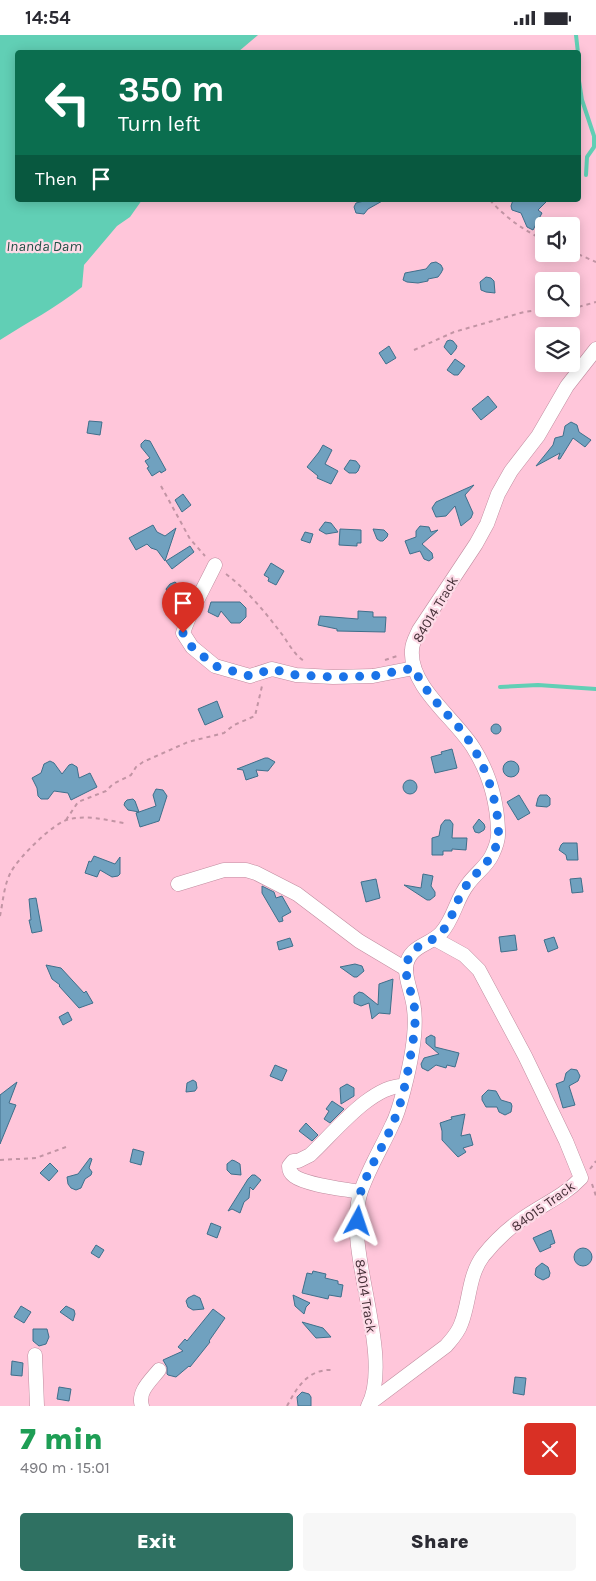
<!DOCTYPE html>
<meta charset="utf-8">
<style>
:root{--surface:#fff;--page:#f7f7f7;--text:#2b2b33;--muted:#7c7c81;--accent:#2f7162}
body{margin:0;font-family:Karla,sans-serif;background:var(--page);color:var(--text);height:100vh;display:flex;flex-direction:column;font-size:19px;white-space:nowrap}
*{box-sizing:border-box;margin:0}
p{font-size:16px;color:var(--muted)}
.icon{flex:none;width:28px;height:28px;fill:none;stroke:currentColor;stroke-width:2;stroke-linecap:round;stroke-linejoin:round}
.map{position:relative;height:1371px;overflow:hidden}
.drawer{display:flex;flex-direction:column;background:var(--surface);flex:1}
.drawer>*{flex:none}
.guide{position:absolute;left:15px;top:15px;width:566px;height:152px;border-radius:5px;box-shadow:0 2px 12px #0003;background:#0b6e4f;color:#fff;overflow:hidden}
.fabs{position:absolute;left:535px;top:182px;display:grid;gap:10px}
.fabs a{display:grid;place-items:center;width:45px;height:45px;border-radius:5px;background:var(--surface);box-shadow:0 2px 12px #0003;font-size:25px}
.pin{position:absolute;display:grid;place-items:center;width:42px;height:42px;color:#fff;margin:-51px -21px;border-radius:50% 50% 50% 0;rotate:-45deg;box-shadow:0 0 5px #0007}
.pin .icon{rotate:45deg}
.me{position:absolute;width:55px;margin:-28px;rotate:5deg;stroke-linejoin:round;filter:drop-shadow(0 0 4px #0008)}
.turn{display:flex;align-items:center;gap:18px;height:105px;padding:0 20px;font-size:22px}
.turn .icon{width:65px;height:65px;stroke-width:2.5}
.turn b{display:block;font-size:35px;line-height:42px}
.then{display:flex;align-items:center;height:48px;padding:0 20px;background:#0003;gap:10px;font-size:19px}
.round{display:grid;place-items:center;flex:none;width:52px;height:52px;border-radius:5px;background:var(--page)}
.summary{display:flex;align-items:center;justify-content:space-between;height:85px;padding:0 20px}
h1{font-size:30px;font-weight:800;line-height:38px;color:#1e9e55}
.cta{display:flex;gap:10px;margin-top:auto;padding:10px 20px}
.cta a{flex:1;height:58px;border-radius:5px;background:var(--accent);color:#fff;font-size:20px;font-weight:800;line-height:58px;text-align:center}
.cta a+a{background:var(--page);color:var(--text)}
.status{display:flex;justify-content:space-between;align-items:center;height:35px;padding:0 25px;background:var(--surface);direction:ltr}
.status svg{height:14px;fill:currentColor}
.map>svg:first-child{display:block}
.water{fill:#61cfb5}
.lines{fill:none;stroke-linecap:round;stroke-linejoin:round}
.stream{stroke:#61cfb5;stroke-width:4}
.building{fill:#70a1bf;stroke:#3f6f8b}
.minor-casing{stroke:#c08c9f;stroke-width:15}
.path{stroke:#c294a4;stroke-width:2;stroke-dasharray:4 4;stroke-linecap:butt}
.minor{stroke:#fff;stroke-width:14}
.route{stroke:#1a73e8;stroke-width:9;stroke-dasharray:0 16.2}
.labels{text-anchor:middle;stroke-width:4.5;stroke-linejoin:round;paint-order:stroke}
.street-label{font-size:14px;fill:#463038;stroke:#fddbe7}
.water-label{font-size:15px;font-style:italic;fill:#205045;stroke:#fddbe7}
</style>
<div class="status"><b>14:54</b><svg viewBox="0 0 49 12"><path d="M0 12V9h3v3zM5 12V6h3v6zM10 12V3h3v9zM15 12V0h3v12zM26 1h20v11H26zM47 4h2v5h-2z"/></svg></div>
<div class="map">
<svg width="596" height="1371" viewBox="0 0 596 1371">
<rect width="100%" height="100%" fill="#ffc6da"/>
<!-- water -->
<path class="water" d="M 0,0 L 258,0 L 238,17 L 18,18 L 18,165 L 142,165 L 130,182 L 117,191 L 84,230 L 82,252 C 56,273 28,287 0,305 Z"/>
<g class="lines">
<!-- stream -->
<g class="stream">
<path d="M 576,0 L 578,18"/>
<path d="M 579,46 L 582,65 L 594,101 L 594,112 L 587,122 L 586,140"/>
<path d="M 500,652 L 538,650 L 596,654"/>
</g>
</g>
<!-- building -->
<g class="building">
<path d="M 368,165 L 384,165 L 368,174 L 364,179 L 356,178 L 354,172 L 356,168 Z"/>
<path d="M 513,165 L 548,165 L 538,175 L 542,178 L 533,195 L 527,192 L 521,178 L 512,175 L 511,171 Z"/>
<path d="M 436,227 L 441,230 L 443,234 L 441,238 L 438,242 L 428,244 L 428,246 L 418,248 L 407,247 L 403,245 L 405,238 L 426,234 L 431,228 Z"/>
<path d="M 486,242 L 491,243 L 494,246 L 495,258 L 486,257 L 481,255 L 480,247 Z"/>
<path d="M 450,305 L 453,306 L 457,311 L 456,314 L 451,320 L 444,312 L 447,306 Z"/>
<path d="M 389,311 L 396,323 L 386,329 L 379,318 Z"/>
<path d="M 455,324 L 465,331 L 458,340 L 454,340 L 447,335 Z"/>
<path d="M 488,361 L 497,372 L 481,385 L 472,374 Z"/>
<path d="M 89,386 L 102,387 L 100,400 L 87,398 Z"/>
<path d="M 571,387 L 577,390 L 579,397 L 591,405 L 585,412 L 573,403 L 560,424 L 558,424 L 560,418 L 536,431 L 553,410 L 555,403 L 563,401 L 565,391 Z"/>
<path d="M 145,405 L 150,406 L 166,435 L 161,438 L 160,436 L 152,441 L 147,433 L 149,432 L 145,426 L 150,423 L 141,412 L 141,409 Z"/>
<path d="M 323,410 L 332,415 L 325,429 L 338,436 L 331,449 L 317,443 L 318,441 L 307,432 L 319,417 Z"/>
<path d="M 350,425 L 356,426 L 360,431 L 358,436 L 356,438 L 349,438 L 344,434 Z"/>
<path d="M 474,450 L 465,460 L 473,478 L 471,483 L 461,491 L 455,471 L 446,481 L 436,482 L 432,473 L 436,467 Z"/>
<path d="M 183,459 L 191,470 L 182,477 L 175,465 Z"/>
<path d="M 325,487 L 331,488 L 338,497 L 326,499 L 319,495 Z"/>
<path d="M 153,490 L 157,497 L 165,501 L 176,493 L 165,526 L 157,515 L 151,513 L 147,509 L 136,515 L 129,503 Z"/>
<path d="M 420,491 L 429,492 L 431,497 L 438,495 L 422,509 L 432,518 L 433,523 L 429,526 L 424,524 L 420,516 L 410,519 L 405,506 L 416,502 L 416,496 Z"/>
<path d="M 340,494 L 361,495 L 361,508 L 357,508 L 357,511 L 339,510 Z"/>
<path d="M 373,494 L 384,495 L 388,499 L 387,502 L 383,506 L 380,506 L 377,504 Z"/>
<path d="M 305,497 L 313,499 L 310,508 L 301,505 Z"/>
<path d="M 190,511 L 194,517 L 172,534 L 166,526 Z"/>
<path d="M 271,528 L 284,536 L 276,550 L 268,546 L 269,543 L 264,540 Z"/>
<path d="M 175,547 L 181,552 L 182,559 L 175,562 L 169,560 L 166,554 L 170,549 Z"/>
<path d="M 211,567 L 240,567 L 246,573 L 246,582 L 240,588 L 231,588 L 221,576 L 218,582 L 208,577 Z"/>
<path d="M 358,576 L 373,577 L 373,582 L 386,582 L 385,597 L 337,596 L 337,594 L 318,590 L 320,581 L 358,584 Z"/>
<path d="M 217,666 L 223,682 L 205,690 L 198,674 Z"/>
<circle cx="496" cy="694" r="5"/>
<path d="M 452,714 L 457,733 L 435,738 L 431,722 L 442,719 L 441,717 Z"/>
<path d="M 265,723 L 268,723 L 275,727 L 268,736 L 256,735 L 258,741 L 246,745 L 243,735 L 237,734 Z"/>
<path d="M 50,726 L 54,728 L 62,739 L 69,730 L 72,729 L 77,732 L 79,743 L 90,738 L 97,752 L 71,765 L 68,758 L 54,756 L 48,764 L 41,764 L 38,761 L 37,753 L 32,743 L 41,738 L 44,729 Z"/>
<circle cx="511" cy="734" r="8"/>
<circle cx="410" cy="752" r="7"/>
<path d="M 156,754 L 163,755 L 167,761 L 159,786 L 140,792 L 136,778 L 139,777 L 128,775 L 124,770 L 125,767 L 127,765 L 133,764 L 135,766 L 139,777 L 156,771 L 153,760 Z"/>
<path d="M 519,760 L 530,778 L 518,785 L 507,767 Z"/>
<path d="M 540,760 L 547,760 L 550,763 L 550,770 L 547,772 L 536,771 L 538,763 Z"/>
<path d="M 479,784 L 484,789 L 485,792 L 484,795 L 479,798 L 475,797 L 473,792 Z"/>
<path d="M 445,785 L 450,785 L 453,789 L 452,803 L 467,803 L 466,815 L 452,814 L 452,816 L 443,816 L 443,820 L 432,820 L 432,803 L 439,801 L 441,790 Z"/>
<path d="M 563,808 L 577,808 L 578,825 L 567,825 L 566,820 L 559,815 L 561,810 Z"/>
<path d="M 94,821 L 115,829 L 120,822 L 120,839 L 118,841 L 112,842 L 100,835 L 97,842 L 85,838 L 89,826 L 91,827 Z"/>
<path d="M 423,839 L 433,841 L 431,851 L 435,857 L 435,861 L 430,865 L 427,865 L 404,850 L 421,853 Z"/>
<path d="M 581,843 L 583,857 L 572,858 L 570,844 Z"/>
<path d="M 376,844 L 380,863 L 366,867 L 361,847 Z"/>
<path d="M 262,851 L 274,857 L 276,863 L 282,861 L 291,877 L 282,882 L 283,886 L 279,887 L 262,858 Z"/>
<path d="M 36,863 L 42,896 L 32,898 L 29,885 L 31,885 L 29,864 Z"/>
<path d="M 515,900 L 517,915 L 501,917 L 499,902 Z"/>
<path d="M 554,902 L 558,913 L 548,917 L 544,905 Z"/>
<path d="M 290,903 L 293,911 L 279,915 L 277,907 Z"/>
<path d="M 355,929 L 362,931 L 364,936 L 357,942 L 354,942 L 340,932 Z"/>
<path d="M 46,930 L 61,933 L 84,958 L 86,956 L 93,968 L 79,973 L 59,951 L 60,950 L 52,944 Z"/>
<path d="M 393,944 L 390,979 L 379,978 L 372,984 L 369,968 L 361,971 L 354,968 L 354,961 L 359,957 L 363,958 L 378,970 L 379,949 Z"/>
<path d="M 68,977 L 72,985 L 63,990 L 59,982 Z"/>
<path d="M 431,1000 L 435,1002 L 435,1012 L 459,1018 L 455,1032 L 447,1030 L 446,1033 L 436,1030 L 428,1036 L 422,1033 L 421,1029 L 424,1023 L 439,1019 L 426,1008 L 426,1003 Z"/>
<path d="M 275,1030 L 287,1035 L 282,1046 L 270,1041 Z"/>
<path d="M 571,1034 L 577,1035 L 580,1041 L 578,1046 L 569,1051 L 575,1070 L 563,1073 L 556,1049 L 564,1046 L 566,1038 Z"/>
<path d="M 193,1045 L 196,1047 L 197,1053 L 195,1056 L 186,1057 L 187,1048 Z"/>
<path d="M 17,1047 L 9,1068 L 16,1070 L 0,1109 L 0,1060 Z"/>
<path d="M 347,1049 L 354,1053 L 354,1061 L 341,1069 L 340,1053 Z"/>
<path d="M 488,1055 L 496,1056 L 501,1065 L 511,1068 L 512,1071 L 511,1077 L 505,1080 L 499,1077 L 497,1072 L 486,1072 L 482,1065 L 482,1061 Z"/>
<path d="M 332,1066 L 344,1074 L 330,1088 L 324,1084 L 329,1076 L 326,1074 Z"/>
<path d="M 465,1079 L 461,1101 L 470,1099 L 473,1110 L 463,1113 L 466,1117 L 458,1122 L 442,1105 L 442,1096 L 440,1088 L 452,1084 L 451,1082 Z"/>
<path d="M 306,1088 L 318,1100 L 312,1106 L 299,1096 Z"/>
<path d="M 133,1114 L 144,1117 L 141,1130 L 130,1127 Z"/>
<path d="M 90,1123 L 92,1124 L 89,1133 L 92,1137 L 91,1140 L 85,1144 L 81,1153 L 76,1155 L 71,1153 L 68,1149 L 67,1142 L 78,1139 Z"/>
<path d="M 232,1125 L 235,1126 L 240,1129 L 241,1140 L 231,1139 L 227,1135 L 227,1129 Z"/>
<path d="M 50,1128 L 58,1136 L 49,1146 L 40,1138 Z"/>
<path d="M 252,1140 L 255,1140 L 261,1145 L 253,1155 L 250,1152 L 249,1163 L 244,1167 L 240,1178 L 232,1174 L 228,1176 L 248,1144 Z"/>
<path d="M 211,1188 L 221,1192 L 217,1203 L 207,1199 Z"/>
<path d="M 551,1195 L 555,1208 L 550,1210 L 551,1212 L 540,1217 L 533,1203 Z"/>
<path d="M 96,1210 L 104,1215 L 99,1223 L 91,1218 Z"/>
<circle cx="583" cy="1222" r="9"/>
<path d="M 542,1228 L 548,1232 L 550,1238 L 549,1242 L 543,1245 L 537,1242 L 535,1240 L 536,1233 Z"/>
<path d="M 313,1236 L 326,1239 L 325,1243 L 338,1246 L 338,1249 L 343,1250 L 341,1262 L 329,1260 L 328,1264 L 302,1258 L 307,1238 L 312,1239 Z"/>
<path d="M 194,1260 L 200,1263 L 204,1274 L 193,1275 L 188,1272 L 186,1266 L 188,1263 Z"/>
<path d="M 293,1260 L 310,1268 L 306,1272 L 304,1279 L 295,1271 Z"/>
<path d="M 21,1271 L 31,1277 L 24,1288 L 14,1282 Z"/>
<path d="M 66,1271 L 74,1275 L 75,1279 L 73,1286 L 60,1277 Z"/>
<path d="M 213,1274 L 225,1283 L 209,1306 L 210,1307 L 190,1332 L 189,1331 L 176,1342 L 168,1340 L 167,1339 L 167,1332 L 163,1325 L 183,1316 L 178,1312 L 185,1304 L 187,1306 Z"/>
<path d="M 302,1287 L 323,1293 L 331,1302 L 316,1303 Z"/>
<path d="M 33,1294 L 47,1294 L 49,1302 L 46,1309 L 39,1311 L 33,1306 Z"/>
<path d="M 12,1326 L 23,1328 L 22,1341 L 11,1340 Z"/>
<path d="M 515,1342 L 526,1343 L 524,1360 L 513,1358 Z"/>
<path d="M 59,1352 L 71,1354 L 69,1366 L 57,1364 Z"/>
<path d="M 302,1357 L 309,1359 L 311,1362 L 311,1371 L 298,1371 L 297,1362 Z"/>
</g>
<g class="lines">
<defs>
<g id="minor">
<path d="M 215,530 C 204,553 191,574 183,598 L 192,612 L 215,631 L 250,641 L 272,634 L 296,640 L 333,642 L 373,641 L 414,633"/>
<path d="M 178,849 L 224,835 L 246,835 L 256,838 L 297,859 L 359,906 L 406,934"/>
<path d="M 360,1157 C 344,1154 306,1150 294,1141 C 290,1138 289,1135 289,1131 L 293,1126 L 298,1126 L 310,1120 C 333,1099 372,1049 404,1051"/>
<path d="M 35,1320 L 37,1371"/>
<path d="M 370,1368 L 446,1311 C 452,1304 458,1298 461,1289 C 470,1267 468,1241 483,1221 C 494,1207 508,1194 522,1184 C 543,1169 563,1162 581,1143 L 566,1106 L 525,1021 L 479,935 L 464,920 L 435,904"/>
<path d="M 142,1371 C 137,1357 151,1345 159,1335"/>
<path d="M 368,1371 C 390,1331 358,1244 357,1198 C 357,1185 356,1169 361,1156 C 369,1133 382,1112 392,1090 C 398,1079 401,1066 404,1054 C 410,1031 417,997 414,974 C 413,960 405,945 406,932 C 409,910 429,911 441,898 C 454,884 456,864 468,849 C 475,839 487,831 492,820 C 496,812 499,804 498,795 C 497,767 489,738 474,714 C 457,685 409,652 412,615 C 412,608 416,602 419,595 L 476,509 L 487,489 L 498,459 L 511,436 L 538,401 L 567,351 L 596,314"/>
</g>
</defs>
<!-- minor casing -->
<use href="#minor" class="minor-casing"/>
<!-- path -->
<g class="path">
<path d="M 490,165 C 505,182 523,195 544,205"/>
<path d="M 571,216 L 596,227"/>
<path d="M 571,274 L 596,267"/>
<path d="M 414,315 L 454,297 L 524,277 L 539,275 L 570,274"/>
<path d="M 161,451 L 190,504 L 205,521"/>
<path d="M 226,539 C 247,555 265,577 281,598 C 289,608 294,621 306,627"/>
<path d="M 385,625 L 400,620"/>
<path d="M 66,785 L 78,767 L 106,756 L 113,749 L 131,740 L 136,732 L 143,727 L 188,707 L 224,698 L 234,690 L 255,681 L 262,651"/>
<path d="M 0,881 C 3,867 4,849 11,837 C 18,823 55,786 70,784 C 88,780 106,785 124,788"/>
<path d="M 0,1125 L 36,1123 L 66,1112"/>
<path d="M 590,1134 L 596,1126"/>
<path d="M 592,1149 L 596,1161"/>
<path d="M 287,1371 C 297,1352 308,1334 332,1335"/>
</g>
<!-- minor -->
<use href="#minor" class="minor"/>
</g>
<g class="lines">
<!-- route -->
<path class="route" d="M 183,598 L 192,612 L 215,631 L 250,641 L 272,634 L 296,640 L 333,642 L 373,641 L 414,633 C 425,658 445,676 462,696 C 482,722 494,754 498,786 C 502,825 479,829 462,857 C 455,870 451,887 441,898 C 433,907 418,908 411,919 C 400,935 411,953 414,970 C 416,980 415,990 414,1000 C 409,1029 405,1061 393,1088 C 384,1111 369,1132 361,1156 C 358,1165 358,1176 358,1186"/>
</g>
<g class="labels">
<!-- street labels -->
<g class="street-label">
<text transform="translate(435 574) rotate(-59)" y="5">84014 Track</text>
<text transform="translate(543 1171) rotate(-36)" y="5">84015 Track</text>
<text transform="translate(366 1261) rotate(81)" y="5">84014 Track</text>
</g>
<!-- water labels -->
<g class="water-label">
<text x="44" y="216">Inanda Dam</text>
</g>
</g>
</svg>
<div class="fabs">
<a><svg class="icon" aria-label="sound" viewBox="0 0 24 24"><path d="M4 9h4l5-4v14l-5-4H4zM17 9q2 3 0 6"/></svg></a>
<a><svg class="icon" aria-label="search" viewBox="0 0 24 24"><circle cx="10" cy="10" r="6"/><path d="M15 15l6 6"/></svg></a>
<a><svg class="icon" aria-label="layers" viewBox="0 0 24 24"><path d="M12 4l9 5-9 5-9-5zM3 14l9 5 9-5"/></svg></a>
</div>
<div class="pin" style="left:183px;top:598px;background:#d93025"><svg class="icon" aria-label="arrive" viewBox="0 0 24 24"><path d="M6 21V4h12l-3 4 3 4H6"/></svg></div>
<svg class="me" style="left:358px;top:1186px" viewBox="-20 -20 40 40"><path d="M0-17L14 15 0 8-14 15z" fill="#1a73e8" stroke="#fff" stroke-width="4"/></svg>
<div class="guide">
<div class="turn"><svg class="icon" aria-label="left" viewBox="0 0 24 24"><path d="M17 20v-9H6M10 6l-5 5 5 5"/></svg><div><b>350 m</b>Turn left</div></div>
<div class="then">Then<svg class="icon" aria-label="arrive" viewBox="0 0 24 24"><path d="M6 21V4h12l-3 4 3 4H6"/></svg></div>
</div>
</div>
<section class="drawer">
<div class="summary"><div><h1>7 min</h1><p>490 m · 15:01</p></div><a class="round" style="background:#d93025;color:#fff"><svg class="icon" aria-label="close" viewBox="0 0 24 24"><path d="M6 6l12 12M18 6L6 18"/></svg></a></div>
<div class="cta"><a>Exit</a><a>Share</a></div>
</section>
